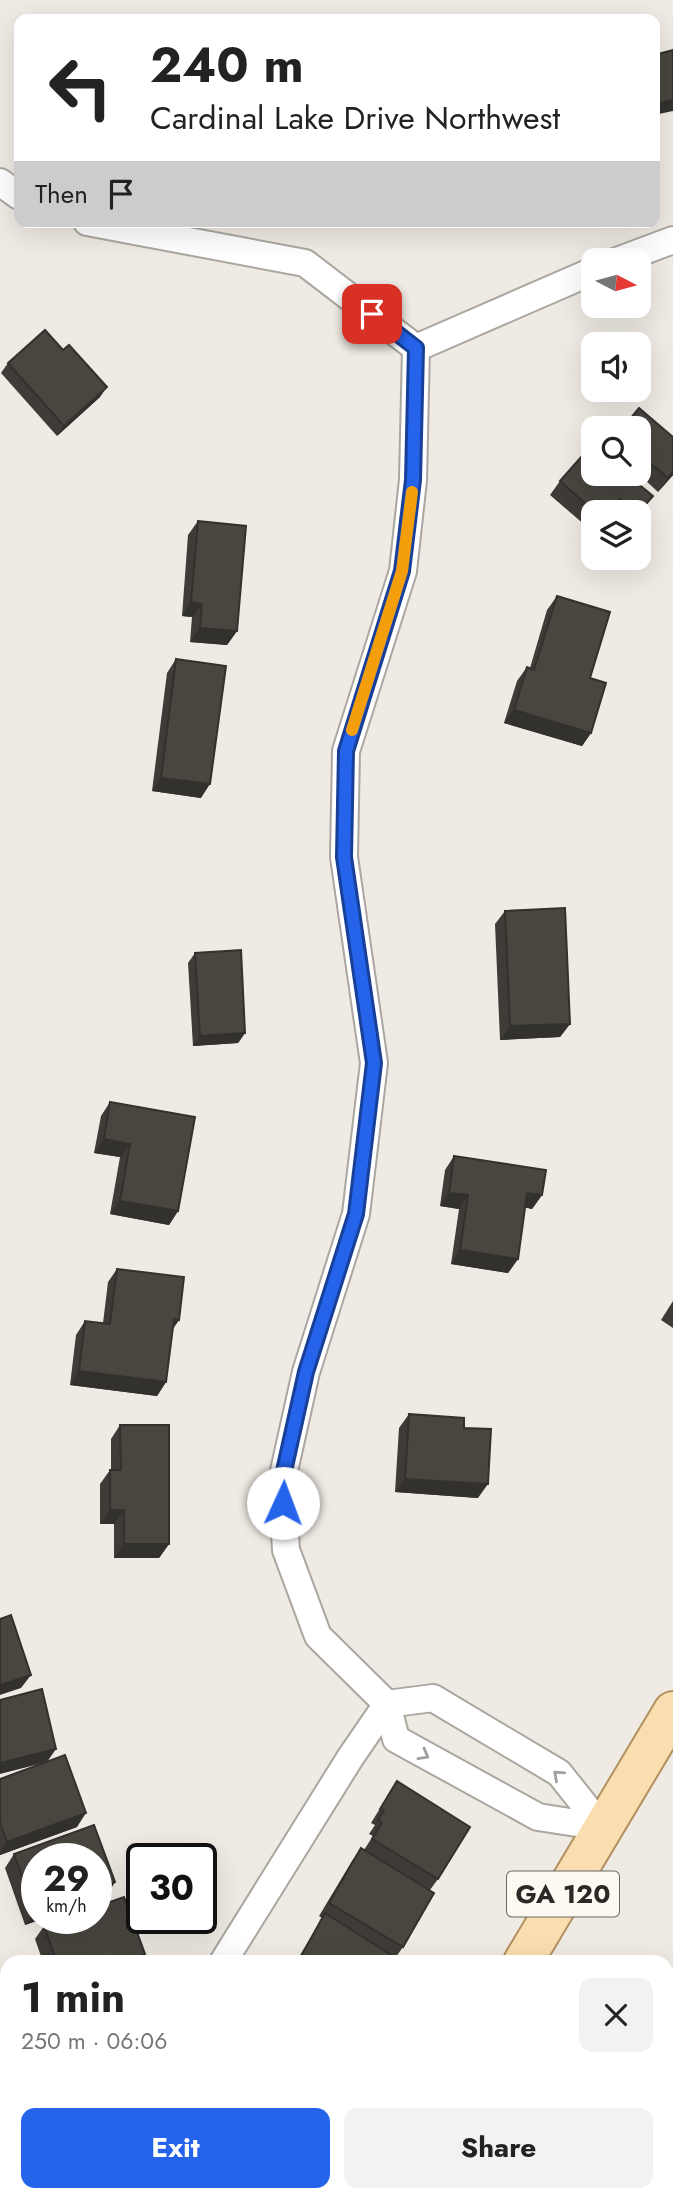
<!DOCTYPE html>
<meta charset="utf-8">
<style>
:root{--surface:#fff;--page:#f2f2f2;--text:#222;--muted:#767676;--accent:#2563eb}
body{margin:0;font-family:Jost,sans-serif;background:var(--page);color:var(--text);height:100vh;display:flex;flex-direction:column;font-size:26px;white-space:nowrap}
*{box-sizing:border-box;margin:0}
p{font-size:23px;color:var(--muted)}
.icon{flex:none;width:38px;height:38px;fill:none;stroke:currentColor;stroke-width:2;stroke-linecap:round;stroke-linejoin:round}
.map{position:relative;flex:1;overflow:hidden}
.drawer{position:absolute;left:0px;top:1955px;width:674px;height:247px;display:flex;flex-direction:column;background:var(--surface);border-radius:21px 21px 0 0;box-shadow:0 7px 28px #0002}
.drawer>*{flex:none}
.top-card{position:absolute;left:14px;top:14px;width:646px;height:214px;border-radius:14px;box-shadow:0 7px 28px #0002;background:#fff;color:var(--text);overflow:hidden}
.needle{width:46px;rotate:96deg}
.buttons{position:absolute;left:581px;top:248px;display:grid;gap:14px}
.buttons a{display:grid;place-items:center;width:70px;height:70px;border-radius:14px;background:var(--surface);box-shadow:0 7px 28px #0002;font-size:35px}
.speed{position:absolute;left:21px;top:1843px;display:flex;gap:14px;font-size:35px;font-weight:700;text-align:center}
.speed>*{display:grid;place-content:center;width:91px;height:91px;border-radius:50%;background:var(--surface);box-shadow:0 7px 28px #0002;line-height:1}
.speed small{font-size:18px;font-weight:400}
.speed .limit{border:4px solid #111;border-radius:10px;background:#fff;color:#111}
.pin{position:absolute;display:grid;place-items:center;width:60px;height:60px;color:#fff;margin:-30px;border-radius:14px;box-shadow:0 4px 10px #0006}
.me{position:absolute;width:77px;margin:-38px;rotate:2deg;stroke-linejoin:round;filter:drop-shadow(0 0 5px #0008)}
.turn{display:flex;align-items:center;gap:24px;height:147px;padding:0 21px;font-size:32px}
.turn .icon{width:91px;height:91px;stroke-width:2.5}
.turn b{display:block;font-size:49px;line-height:60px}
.then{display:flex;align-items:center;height:66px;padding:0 21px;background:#0003;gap:14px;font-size:26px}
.round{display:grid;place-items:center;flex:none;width:74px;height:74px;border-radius:14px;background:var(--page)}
.head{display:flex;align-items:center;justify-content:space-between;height:119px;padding:0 21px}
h1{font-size:42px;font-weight:700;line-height:52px}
.action{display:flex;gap:14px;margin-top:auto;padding:14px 21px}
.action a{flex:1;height:80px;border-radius:14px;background:var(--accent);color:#fff;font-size:28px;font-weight:700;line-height:80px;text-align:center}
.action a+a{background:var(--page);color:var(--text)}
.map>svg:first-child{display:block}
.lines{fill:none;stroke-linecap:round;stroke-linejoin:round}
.street-casing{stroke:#aba7a0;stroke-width:30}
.primary-casing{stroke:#b1905e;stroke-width:42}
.street{stroke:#fff;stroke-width:26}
.primary{stroke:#fbdeb0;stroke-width:38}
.wall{fill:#3f3c37}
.shaded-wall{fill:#33312d}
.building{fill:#494640;stroke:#33312d;stroke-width:2}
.oneway{stroke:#9f9f9d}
.route-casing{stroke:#184099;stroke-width:18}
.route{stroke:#2563eb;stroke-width:12}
.slow{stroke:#f59e0b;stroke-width:12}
.labels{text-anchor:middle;stroke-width:7;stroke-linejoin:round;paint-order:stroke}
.shield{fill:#fdf8f0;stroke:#696763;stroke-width:2}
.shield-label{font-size:26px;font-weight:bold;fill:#2a2926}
</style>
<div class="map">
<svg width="673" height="2200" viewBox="0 0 673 2200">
<rect width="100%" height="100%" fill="#efeae3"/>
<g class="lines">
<defs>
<g id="street">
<path d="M 0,182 L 19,196"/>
<path d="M 87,222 L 305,263 L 416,348"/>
<path d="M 617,261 L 673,240"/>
<path d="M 416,348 L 413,480 L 403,571 L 346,751 L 344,857 L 374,1063 L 356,1214 L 306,1372 L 282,1480 L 286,1550 L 318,1636 L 387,1704 L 396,1739 L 538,1817 L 602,1827"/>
<path d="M 416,348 L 593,271"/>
<path d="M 387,1704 L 433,1698 L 559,1773 L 602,1827"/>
<path d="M 223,1962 L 350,1758 L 387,1704"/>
<path d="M 0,2042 L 7,2052"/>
<path d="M 89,2200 L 92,2194"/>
</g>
<g id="primary">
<path d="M 523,1962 L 673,1711"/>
<path d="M 381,2200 L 384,2194"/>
</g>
</defs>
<!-- street casing -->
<use href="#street" class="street-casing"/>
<!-- primary casing -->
<use href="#primary" class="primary-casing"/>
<!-- street -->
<use href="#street" class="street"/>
<!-- primary -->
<use href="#primary" class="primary"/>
</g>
<!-- wall -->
<g class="wall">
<path d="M 63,350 L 100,397 L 57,436 L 1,373 L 8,363 Z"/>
<path d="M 639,429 L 673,475 L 658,492 L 642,477 L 637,483 L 653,496 L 639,515 L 639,513 L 593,513 L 593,532 L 550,495 L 560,481 L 593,474 Z"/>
<path d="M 198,521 L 237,631 L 227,645 L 190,642 L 192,617 L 182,616 L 188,535 Z"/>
<path d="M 557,596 L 590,678 L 591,733 L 582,746 L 504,723 L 517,681 L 527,667 L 530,668 L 547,610 Z"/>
<path d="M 176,659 L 201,798 L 152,791 L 167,673 Z"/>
<path d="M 505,911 L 570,1024 L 560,1037 L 500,1040 L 495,924 Z"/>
<path d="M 195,953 L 245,1033 L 238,1043 L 193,1046 L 188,963 Z"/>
<path d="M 110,1102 L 178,1211 L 169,1225 L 110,1214 L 120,1157 L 94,1153 L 101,1116 Z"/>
<path d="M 454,1156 L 542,1195 L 532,1209 L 525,1207 L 518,1259 L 508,1273 L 451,1264 L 459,1209 L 440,1206 L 445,1170 Z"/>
<path d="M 117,1269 L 179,1320 L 173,1329 L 166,1382 L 157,1396 L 70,1385 L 76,1335 L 85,1321 L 103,1323 L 108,1282 Z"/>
<path d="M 673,1301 L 673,1328 L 661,1320 Z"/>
<path d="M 409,1414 L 464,1428 L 478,1498 L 395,1492 L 399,1428 Z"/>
<path d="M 120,1425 L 169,1544 L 159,1558 L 114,1558 L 114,1524 L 100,1524 L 100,1484 L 110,1470 L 111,1470 L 111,1439 Z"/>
<path d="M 0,1779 L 77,1827 L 0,1855 Z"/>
<path d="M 397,1781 L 438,1879 L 430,1890 L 403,1947 L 396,1957 L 394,1962 L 296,1962 L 322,1918 L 319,1916 L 352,1861 L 361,1848 L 364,1850 L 373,1836 L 369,1834 L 375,1825 L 371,1823 Z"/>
<path d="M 14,1854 L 115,1882 L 106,1896 L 37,1918 L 45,1918 L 25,1925 L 5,1868 Z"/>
<path d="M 44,1926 L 145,1954 L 140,1962 L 43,1962 L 35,1939 Z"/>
<path d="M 154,2194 L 258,2194 L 255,2200 L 151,2200 Z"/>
</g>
<!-- shaded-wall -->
<g class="shaded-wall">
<path d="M 673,100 L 673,111 L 654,115 L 654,104 Z"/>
<path d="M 107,387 L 100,397 L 57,436 L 64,426 Z"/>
<path d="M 673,472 L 673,475 L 658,492 L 668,478 Z"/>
<path d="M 191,602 L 202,604 L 192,617 L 182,616 Z"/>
<path d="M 200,628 L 237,631 L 227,645 L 190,642 Z"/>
<path d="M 514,710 L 591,733 L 582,746 L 504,723 Z"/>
<path d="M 161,778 L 210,784 L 201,798 L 152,791 Z"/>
<path d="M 570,1024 L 560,1037 L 500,1040 L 510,1026 Z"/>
<path d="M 245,1033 L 238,1043 L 193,1046 L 200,1036 Z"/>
<path d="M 104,1139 L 130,1144 L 120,1157 L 94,1153 Z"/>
<path d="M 449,1193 L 468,1195 L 459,1209 L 440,1206 Z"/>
<path d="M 527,1193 L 542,1195 L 532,1209 L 518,1206 Z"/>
<path d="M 120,1201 L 178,1211 L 169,1225 L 110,1214 Z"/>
<path d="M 460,1250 L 518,1259 L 508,1273 L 451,1264 Z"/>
<path d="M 174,1319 L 179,1320 L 169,1333 Z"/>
<path d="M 79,1371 L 166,1382 L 157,1396 L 70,1385 Z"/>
<path d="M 405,1479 L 488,1484 L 478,1498 L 395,1492 Z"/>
<path d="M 110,1510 L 124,1510 L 114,1524 L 100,1524 Z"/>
<path d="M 124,1544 L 169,1544 L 159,1558 L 114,1558 Z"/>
<path d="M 31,1675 L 21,1688 L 0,1695 L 0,1685 Z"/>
<path d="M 56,1749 L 47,1762 L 0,1774 L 0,1763 Z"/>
<path d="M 86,1813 L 77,1827 L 0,1855 L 0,1852 L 7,1842 Z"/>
<path d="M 115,1882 L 106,1896 L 96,1899 L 96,1889 Z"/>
<path d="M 37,1911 L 37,1918 L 45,1918 L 25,1925 L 35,1912 Z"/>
<path d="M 145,1954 L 140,1962 L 125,1962 Z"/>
</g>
<!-- building -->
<g class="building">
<path d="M 673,50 L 673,100 L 654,104 L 654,55 Z"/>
<path d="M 45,330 L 63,350 L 69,345 L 107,387 L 64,426 L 8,363 Z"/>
<path d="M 639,408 L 673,437 L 673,472 L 668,478 L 651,464 L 636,482 L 653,496 L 638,513 L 636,513 L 620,499 L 608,513 L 596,513 L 560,481 L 589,448 L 593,453 L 593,474 L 639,474 L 639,429 L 622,429 Z"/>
<path d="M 198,521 L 246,526 L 237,631 L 200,628 L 202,604 L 191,602 Z"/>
<path d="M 557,596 L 610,612 L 590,678 L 606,683 L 591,733 L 514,710 L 527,667 L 534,670 Z"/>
<path d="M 176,659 L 226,666 L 210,784 L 161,778 Z"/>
<path d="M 565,908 L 570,1024 L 510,1026 L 505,911 Z"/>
<path d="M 241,950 L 245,1033 L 200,1036 L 195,953 Z"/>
<path d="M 110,1102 L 195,1117 L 178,1211 L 120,1201 L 130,1144 L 104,1139 Z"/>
<path d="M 454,1156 L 546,1170 L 542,1195 L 527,1193 L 518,1259 L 460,1250 L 468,1195 L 449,1193 Z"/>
<path d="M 117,1269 L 184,1277 L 179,1320 L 174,1319 L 166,1382 L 79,1371 L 85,1321 L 110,1324 Z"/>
<path d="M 409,1414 L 464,1418 L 464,1428 L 491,1429 L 488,1484 L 405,1479 Z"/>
<path d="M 120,1425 L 169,1425 L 169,1544 L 124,1544 L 124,1510 L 110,1510 L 110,1470 L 121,1470 Z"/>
<path d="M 11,1615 L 31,1675 L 0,1685 L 0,1619 Z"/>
<path d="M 42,1689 L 56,1749 L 0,1763 L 0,1700 Z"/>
<path d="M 65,1755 L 86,1813 L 7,1842 L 0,1823 L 0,1779 Z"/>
<path d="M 397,1781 L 470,1827 L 438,1879 L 372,1839 L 382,1823 L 378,1820 L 384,1811 L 380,1809 Z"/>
<path d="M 94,1825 L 115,1882 L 96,1889 L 96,1858 L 37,1858 L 37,1911 L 35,1912 L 14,1854 Z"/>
<path d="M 361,1848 L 434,1893 L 403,1947 L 329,1903 Z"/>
<path d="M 124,1897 L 145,1954 L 125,1962 L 57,1962 L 44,1926 L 66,1918 L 96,1918 L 96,1907 Z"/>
<path d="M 325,1913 L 396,1958 L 394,1962 L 298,1962 Z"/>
<path d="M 0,2122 L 7,2126 L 7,2178 L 0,2191 Z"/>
<path d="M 156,2194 L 203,2194 L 212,2200 L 153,2200 Z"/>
<path d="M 227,2194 L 258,2194 L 255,2200 L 236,2200 Z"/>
</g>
<!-- one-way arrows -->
<defs><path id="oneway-chevron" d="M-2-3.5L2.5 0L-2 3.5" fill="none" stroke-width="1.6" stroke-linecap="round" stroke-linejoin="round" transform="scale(1.75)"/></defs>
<g class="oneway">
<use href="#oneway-chevron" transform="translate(424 1755) rotate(29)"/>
<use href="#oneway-chevron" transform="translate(558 1775) rotate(-138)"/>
</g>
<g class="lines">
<defs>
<path id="route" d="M 283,1503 L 282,1480 L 306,1372 L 356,1214 L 374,1063 L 344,857 L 346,751 L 402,571 L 413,480 L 416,348 L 372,314"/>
</defs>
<!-- route casing -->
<use href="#route" class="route-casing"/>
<!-- route -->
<use href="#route" class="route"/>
<!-- slow -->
<path class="slow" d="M 352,730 L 402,571 L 412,492"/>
</g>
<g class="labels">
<!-- shield labels -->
<rect class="shield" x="507" y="1871.5" width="112" height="45" rx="5"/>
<g class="shield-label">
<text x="563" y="1903">GA 120</text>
</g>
</g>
</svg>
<div class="buttons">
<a><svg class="needle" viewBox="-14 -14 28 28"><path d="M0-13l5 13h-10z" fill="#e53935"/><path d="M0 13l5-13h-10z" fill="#767676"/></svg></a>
<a><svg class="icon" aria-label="sound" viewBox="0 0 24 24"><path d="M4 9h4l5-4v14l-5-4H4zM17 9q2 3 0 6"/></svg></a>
<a><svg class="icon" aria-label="search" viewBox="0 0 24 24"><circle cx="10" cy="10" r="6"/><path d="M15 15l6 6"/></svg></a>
<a><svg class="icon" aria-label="layers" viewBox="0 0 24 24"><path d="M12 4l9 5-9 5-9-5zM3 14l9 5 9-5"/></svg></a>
</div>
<div class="speed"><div>29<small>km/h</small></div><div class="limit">30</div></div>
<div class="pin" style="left:372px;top:314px;background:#d93025"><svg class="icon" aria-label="arrive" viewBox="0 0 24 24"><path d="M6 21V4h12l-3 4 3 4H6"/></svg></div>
<svg class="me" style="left:283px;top:1503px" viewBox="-20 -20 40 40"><circle r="19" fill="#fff"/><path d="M0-13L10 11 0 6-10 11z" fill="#2563eb"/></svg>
<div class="top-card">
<div class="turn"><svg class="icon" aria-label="left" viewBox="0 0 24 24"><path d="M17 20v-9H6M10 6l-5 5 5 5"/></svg><div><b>240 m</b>Cardinal Lake Drive Northwest</div></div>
<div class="then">Then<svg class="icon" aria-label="arrive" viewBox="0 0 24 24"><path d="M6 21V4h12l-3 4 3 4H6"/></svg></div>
</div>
<section class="drawer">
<div class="head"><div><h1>1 min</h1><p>250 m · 06:06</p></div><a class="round"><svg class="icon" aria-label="close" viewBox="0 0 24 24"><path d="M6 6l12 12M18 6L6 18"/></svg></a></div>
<div class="action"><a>Exit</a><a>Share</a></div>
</section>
</div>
